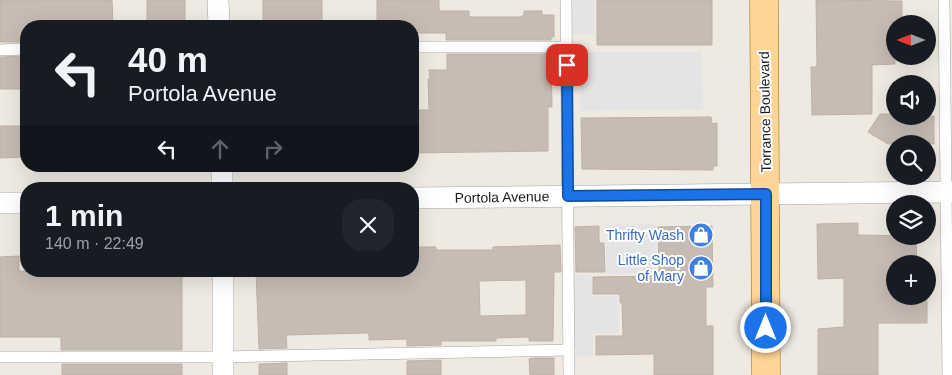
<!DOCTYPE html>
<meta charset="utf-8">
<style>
:root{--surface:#171b24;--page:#20242c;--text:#f1f3f6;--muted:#9ea1a6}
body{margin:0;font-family:Arial,sans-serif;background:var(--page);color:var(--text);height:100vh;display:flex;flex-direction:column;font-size:19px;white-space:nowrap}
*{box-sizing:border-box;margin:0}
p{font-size:16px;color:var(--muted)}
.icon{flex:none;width:28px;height:28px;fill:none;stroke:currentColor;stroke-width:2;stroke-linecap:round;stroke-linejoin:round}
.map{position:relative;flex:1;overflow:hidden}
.sheet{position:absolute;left:20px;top:182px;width:399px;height:95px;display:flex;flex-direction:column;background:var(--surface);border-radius:20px;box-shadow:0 5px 20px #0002}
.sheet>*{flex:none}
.banner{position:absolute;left:20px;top:20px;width:399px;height:152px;border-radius:20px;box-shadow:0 5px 20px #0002;background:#171b24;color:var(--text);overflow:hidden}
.needle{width:32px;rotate:270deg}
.buttons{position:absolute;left:886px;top:15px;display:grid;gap:10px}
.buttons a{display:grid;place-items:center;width:50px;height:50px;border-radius:50%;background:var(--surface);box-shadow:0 5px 20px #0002;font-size:25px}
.pin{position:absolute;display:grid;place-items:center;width:42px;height:42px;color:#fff;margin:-21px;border-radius:10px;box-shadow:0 2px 8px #0006}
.me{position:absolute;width:55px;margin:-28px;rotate:0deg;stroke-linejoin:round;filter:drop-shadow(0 0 4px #0008)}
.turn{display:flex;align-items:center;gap:18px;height:105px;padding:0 25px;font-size:22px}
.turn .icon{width:65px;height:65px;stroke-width:2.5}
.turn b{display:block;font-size:35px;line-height:42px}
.lanes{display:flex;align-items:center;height:48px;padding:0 25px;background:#0003;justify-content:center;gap:25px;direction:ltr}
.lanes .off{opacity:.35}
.round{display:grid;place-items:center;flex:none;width:52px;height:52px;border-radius:20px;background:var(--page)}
.overview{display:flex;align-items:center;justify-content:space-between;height:85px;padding:0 25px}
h1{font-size:30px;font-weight:700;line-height:38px}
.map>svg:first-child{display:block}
.parking{fill:#e4e4e4}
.building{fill:#c6bcb4;stroke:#c0b1a3;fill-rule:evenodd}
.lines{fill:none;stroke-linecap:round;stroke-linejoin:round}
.lane-casing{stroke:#a3a3a3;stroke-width:12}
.street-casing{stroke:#a3a3a3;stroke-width:22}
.primary-casing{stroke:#946800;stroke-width:29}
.lane{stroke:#fff;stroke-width:11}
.street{stroke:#fff;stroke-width:21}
.primary{stroke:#ffd595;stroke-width:28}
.route-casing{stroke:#114b97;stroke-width:12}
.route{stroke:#1a73e8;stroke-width:9}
.labels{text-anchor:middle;stroke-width:4;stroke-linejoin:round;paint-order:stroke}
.street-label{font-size:14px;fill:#1c1c1c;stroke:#fff}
.shop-label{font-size:14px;fill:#366cbe;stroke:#fff;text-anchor:end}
</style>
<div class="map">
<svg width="952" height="375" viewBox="0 0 952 375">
<rect width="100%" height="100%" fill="#eeeae1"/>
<!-- parking -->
<g class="parking">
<rect x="572" y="0" width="23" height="34"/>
<path d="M 579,52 L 702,52 L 703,109 L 580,111 Z"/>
<path d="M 655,224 L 655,273 L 606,274 L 606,225 Z"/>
<path d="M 572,275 L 591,275 L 592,296 L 618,296 L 619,333 L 593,334 L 593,356 L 574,357 Z"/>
</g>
<!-- building -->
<g class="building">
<path d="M 0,0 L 112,0 L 113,26 L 26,26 L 26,42 L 0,42 Z"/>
<rect x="147" y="0" width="38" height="26"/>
<rect x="263" y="0" width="59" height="26"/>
<path d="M 377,0 L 439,0 L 439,11 L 469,11 L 469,17 L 520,17 L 524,15 L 524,11 L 542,11 L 542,15 L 554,15 L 554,37 L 551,37 L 551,40 L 446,40 L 446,33 L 412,33 L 412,26 L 377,26 Z"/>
<rect x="597" y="0" width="115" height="45"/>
<path d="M 816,0 L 902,1 L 902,19 L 895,19 L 895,64 L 872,65 L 872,114 L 812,115 L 811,67 L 817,67 Z"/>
<path d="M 447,54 L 551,54 L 552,107 L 548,107 L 548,151 L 412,153 L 412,110 L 429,110 L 428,79 L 430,79 L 429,70 L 447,70 Z"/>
<path d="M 26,56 L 26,89 L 0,89 L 0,57 Z"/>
<path d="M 880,114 L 895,114 L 895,116 L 934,116 L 934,144 L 888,144 L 868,132 Z"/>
<path d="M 711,117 L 712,124 L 717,123 L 717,166 L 713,166 L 713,170 L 582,169 L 581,118 Z"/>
<path d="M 0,126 L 26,126 L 26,157 L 0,158 Z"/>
<path d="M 858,223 L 858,235 L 916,236 L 917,264 L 895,264 L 895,296 L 927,296 L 927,323 L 878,323 L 878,375 L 818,375 L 818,329 L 844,327 L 844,278 L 818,279 L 817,224 Z"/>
<path d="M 599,226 L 599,243 L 604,243 L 605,272 L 576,272 L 575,227 Z"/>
<path d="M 712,226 L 713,287 L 706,287 L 706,326 L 713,326 L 713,375 L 654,375 L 654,354 L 596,355 L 596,336 L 623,336 L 622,303 L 620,303 L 620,294 L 593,294 L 593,277 L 659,276 L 658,227 Z"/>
<path d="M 560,245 L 561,272 L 554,272 L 553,341 L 529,341 L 529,337 L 496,338 L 496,341 L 441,341 L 441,345 L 407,346 L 407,339 L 369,340 L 369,333 L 286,335 L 287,348 L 259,349 L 256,271 L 412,271 L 412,247 L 436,247 L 436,250 L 493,250 L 493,247 ZM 526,280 L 526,315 L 480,316 L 479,281 Z"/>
<path d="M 19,256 L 19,271 L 182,271 L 182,350 L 61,350 L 61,337 L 0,337 L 0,257 Z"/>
<path d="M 534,358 L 554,358 L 554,375 L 530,375 L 529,359 Z"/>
<path d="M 441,360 L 441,375 L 407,375 L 407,361 Z"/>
<path d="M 287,363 L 287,375 L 259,375 L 259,364 Z"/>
<rect x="62" y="364" width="120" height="11"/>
</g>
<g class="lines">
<defs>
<g id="lane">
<path d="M 566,0 L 569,375"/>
<path d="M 944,0 L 948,375"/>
<path d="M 412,47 L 566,47"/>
<path d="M 0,50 L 26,49"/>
<path d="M 0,357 L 223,357 L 569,350"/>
</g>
<g id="street">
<path d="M 218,0 L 219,26"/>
<path d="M 222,166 L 222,189"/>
<path d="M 412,198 L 952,192"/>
<path d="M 0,203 L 26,203"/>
<path d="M 223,271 L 223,375"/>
</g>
<path id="primary" d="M 764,0 L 766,375"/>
</defs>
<!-- lane casing -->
<use href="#lane" class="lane-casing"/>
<!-- street casing -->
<use href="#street" class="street-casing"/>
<!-- primary casing -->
<use href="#primary" class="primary-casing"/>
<!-- lane -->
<use href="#lane" class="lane"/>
<!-- street -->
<use href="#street" class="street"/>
<!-- primary -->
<use href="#primary" class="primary"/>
</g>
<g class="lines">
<defs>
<path id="route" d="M 567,65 L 568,196 L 766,194 L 766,328"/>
</defs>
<!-- route casing -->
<use href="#route" class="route-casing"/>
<!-- route -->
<use href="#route" class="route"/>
</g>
<!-- icons -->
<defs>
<symbol id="shop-disc" viewBox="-11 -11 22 22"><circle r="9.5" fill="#3f7fe0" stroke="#fff"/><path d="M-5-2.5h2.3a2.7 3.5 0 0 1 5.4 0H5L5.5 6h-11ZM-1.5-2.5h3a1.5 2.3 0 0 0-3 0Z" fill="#fff"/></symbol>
</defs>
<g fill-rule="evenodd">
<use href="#shop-disc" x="687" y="221" width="28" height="28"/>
<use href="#shop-disc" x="687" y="254" width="28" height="28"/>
</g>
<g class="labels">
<!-- street labels -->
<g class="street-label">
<text transform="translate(765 112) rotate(-91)" y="5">Torrance Boulevard</text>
<text transform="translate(502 197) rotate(-1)" y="5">Portola Avenue</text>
</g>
<!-- shop labels -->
<g class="shop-label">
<text x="684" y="240">Thrifty Wash</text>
<text x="684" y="265">Little Shop<tspan x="684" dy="16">of Mary</tspan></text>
</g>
</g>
</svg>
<div class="buttons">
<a><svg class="needle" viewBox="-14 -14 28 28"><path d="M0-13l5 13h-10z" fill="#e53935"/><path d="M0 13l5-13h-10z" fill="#9ea1a6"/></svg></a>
<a><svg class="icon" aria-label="sound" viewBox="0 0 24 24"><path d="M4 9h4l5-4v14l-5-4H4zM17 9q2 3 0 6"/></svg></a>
<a><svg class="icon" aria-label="search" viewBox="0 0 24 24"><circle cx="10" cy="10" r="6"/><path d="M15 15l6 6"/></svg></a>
<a><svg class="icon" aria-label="layers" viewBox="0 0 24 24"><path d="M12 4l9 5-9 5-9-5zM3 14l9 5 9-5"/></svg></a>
<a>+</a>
</div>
<div class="pin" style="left:567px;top:65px;background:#d93025"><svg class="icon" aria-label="arrive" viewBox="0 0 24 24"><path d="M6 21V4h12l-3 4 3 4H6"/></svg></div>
<svg class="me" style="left:766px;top:328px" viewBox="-20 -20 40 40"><circle r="17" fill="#1a73e8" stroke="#fff" stroke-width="3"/><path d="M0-11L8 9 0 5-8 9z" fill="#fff"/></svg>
<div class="banner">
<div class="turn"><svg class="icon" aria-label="left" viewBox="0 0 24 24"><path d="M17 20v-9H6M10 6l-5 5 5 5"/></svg><div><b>40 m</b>Portola Avenue</div></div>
<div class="lanes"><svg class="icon" aria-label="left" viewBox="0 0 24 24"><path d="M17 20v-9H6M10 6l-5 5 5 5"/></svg><svg class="icon off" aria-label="ahead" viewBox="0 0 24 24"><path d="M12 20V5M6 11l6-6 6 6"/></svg><svg class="icon off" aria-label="right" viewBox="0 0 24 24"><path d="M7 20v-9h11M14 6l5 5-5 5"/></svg></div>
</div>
<section class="sheet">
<div class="overview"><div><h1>1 min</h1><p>140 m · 22:49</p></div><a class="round"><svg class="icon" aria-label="close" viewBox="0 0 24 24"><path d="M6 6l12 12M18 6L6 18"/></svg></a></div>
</section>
</div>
